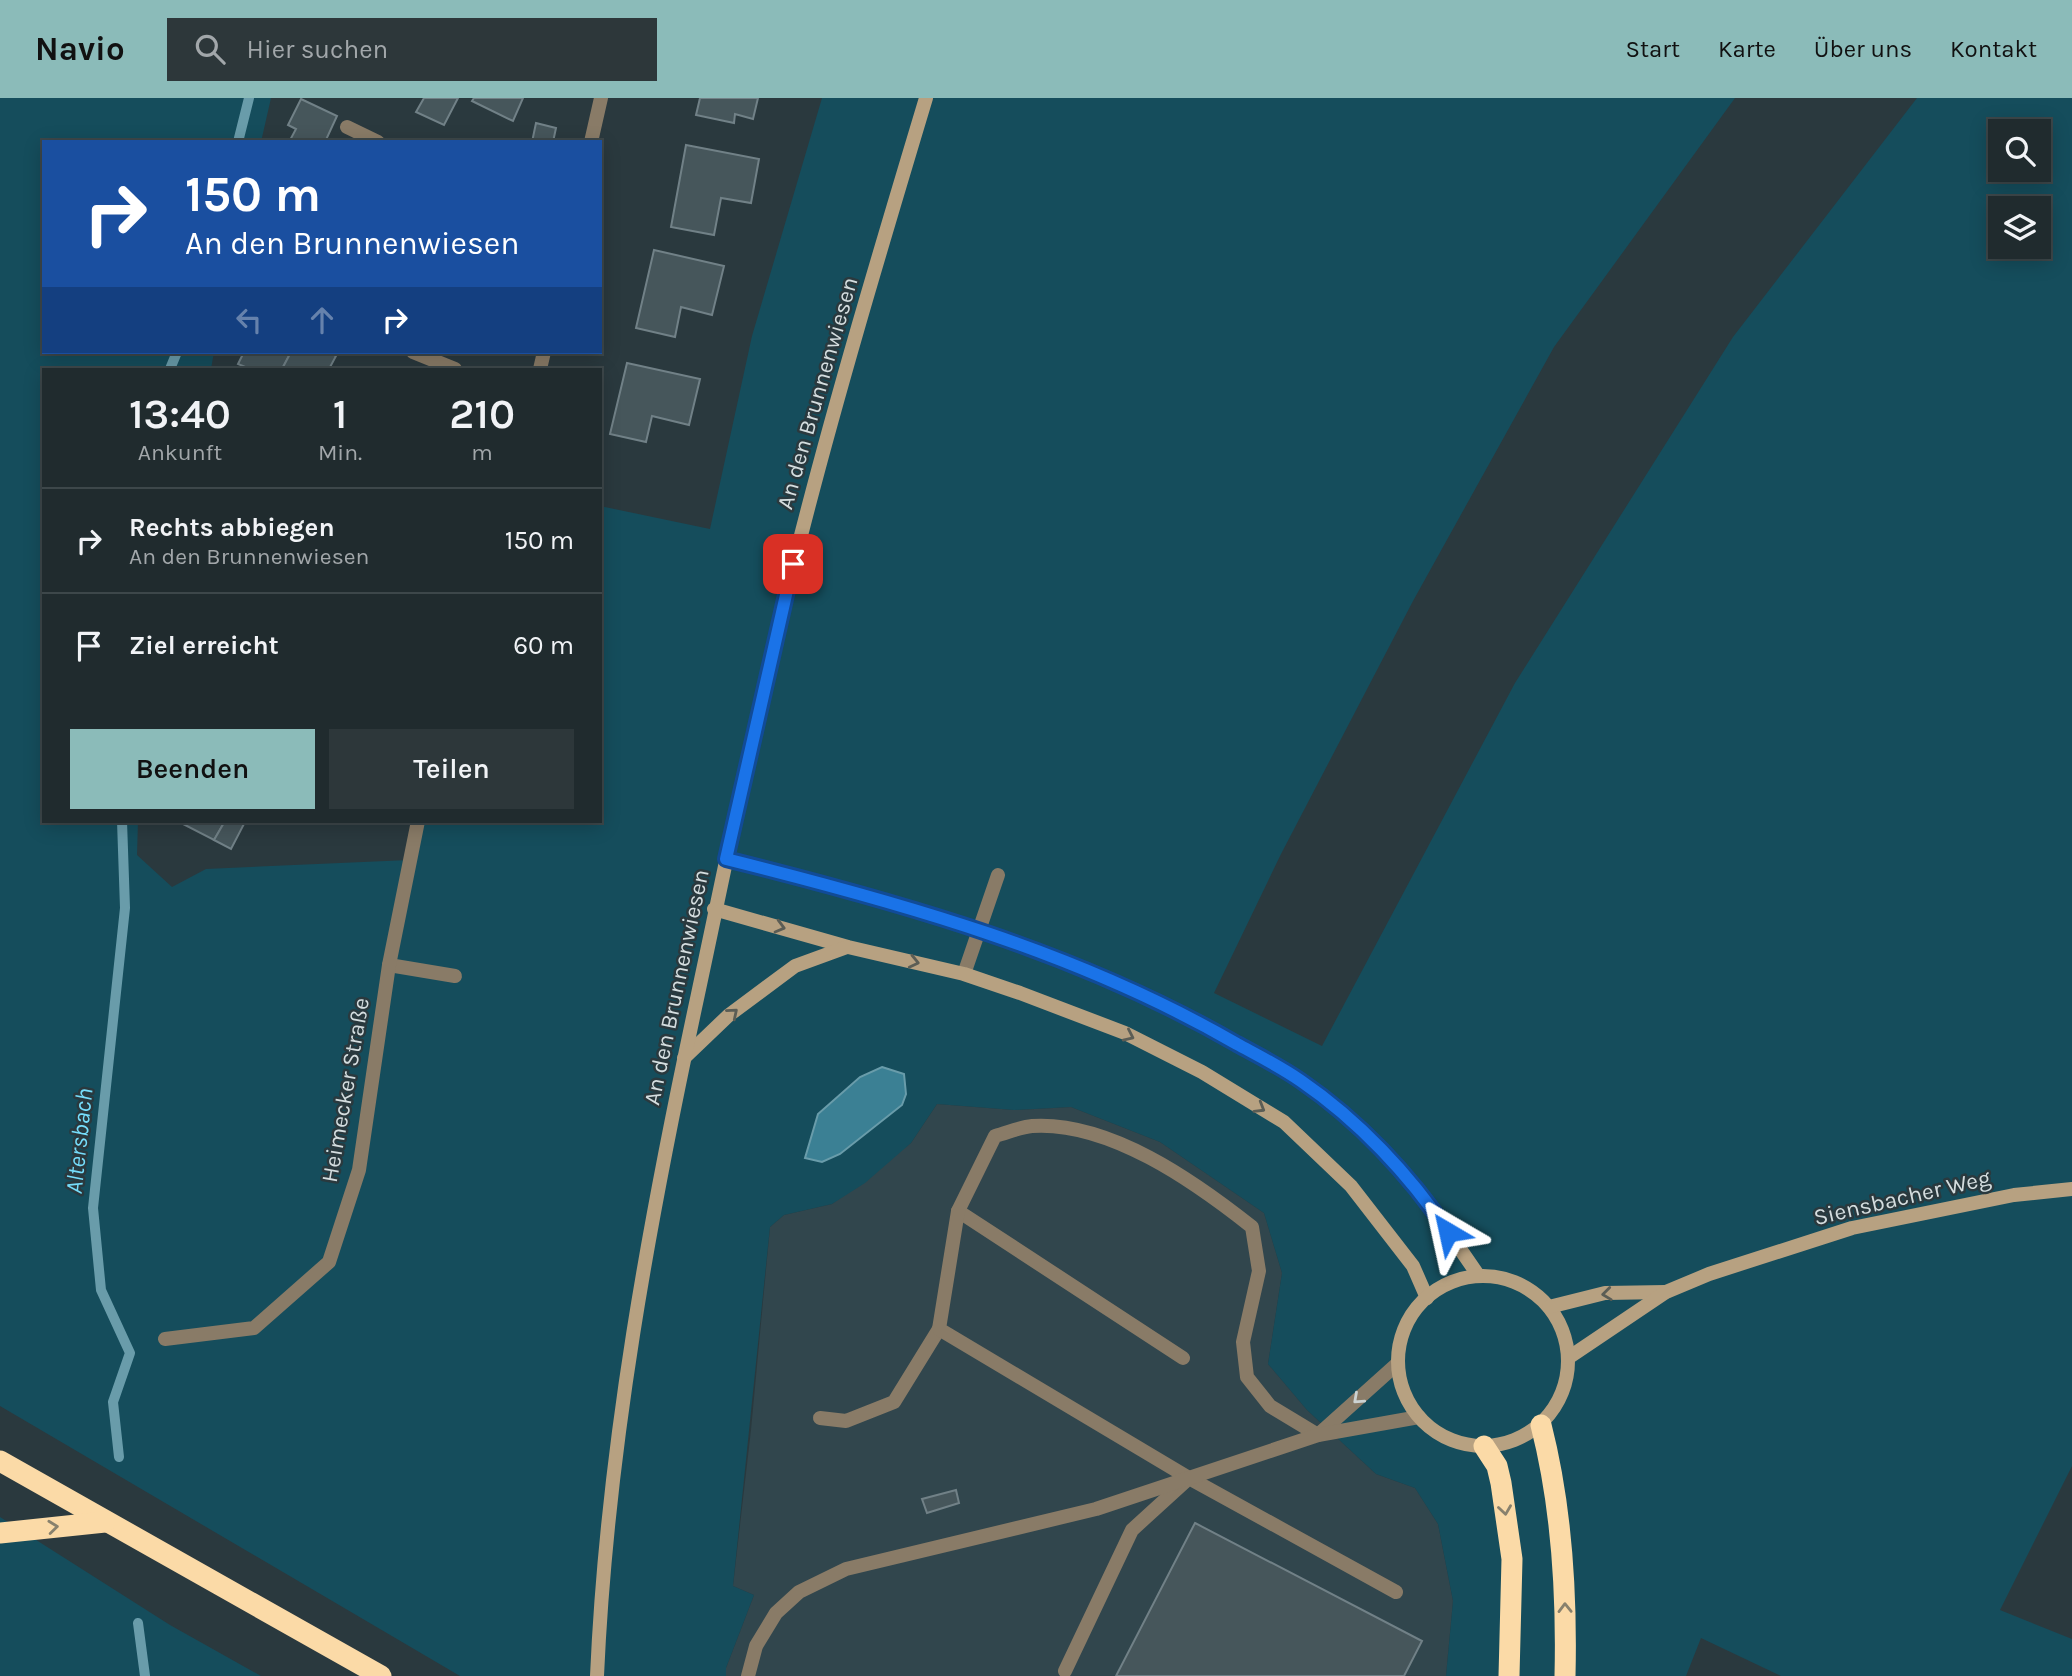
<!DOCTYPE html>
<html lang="de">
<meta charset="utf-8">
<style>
:root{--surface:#202b2e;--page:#2d373a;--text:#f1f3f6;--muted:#a2a7aa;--line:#3d474a;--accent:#8bbbb9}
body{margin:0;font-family:Karla,sans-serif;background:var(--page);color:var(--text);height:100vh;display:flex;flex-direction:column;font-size:26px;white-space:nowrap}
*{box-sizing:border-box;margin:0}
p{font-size:23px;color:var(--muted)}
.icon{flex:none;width:38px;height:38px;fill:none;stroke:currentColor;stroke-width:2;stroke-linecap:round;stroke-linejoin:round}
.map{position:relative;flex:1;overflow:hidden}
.panel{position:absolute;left:42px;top:270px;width:560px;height:455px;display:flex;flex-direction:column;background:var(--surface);border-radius:0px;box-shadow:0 4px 18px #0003,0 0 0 2px var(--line)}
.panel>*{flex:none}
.guide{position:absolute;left:42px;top:42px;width:560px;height:214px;border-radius:0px;box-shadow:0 4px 18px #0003,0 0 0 2px var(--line);background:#1a4fa0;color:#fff;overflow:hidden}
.tools{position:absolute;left:1988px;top:21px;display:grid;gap:14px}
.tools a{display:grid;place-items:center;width:63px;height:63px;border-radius:0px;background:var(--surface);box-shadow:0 4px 18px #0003,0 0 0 2px var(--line);font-size:35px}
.pin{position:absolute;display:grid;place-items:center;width:60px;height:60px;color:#fff;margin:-30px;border-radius:14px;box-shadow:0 4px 10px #0006}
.me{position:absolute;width:77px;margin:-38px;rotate:324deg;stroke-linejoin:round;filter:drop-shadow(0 0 5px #0008)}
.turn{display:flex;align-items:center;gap:24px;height:147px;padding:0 28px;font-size:32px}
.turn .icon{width:91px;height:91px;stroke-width:2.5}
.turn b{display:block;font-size:49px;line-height:60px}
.lanes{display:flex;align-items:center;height:66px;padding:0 28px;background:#0003;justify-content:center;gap:35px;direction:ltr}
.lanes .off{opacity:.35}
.eta{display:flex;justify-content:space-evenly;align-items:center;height:119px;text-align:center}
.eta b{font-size:42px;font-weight:600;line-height:49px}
.cta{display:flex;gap:14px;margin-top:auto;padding:14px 28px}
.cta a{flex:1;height:80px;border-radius:0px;background:var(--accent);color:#111;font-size:28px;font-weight:600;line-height:80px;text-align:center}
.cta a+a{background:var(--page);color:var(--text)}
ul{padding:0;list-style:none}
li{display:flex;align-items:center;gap:21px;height:105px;padding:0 28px;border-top:2px solid var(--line)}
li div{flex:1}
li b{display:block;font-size:26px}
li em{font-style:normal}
header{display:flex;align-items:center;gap:42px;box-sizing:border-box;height:98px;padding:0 35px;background:var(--accent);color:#111}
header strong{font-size:33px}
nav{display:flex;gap:38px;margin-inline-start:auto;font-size:24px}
.search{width:490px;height:63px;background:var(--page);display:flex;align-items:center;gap:18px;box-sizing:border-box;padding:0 24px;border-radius:0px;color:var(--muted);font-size:26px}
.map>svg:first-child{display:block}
.built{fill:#31464d}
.green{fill:#154d5c;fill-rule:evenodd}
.water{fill:#3b8094;stroke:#699caa;stroke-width:2}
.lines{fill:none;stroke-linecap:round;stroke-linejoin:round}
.stream{stroke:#699caa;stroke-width:10}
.building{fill:#46565b;stroke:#718187;stroke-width:2}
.lane{stroke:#897b67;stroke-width:14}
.street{stroke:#897b67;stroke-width:14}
.secondary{stroke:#b7a181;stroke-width:14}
.highway{stroke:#fbdaa7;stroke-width:21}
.oneway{stroke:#5b5d55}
.oneway2{stroke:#ccd3d3}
.oneway3{stroke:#88816d}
.route-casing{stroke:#114b97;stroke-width:18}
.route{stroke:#1a73e8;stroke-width:12}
.labels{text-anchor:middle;stroke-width:5;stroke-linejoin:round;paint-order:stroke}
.street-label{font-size:23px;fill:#d4dddf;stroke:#2a393e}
.water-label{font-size:24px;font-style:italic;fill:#75ddfb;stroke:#2a393e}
</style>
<header>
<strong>Navio</strong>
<div class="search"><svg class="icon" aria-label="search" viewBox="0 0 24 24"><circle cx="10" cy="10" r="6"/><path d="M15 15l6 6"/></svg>Hier suchen</div>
<nav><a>Start</a><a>Karte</a><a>Über uns</a><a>Kontakt</a></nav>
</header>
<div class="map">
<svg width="2072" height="1578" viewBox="0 0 2072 1578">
<rect width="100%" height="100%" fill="#2a393e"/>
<!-- built -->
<path class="built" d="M 937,1006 L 1014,1012 L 1071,1009 L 1160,1044 L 1264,1115 L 1282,1175 L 1268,1266 L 1307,1312 L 1376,1376 L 1415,1390 L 1438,1426 L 1453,1503 L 1446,1578 L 726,1578 L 726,1570 L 754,1497 L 733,1488 L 751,1332 L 770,1129 L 784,1117 L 832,1106 L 911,1045 Z"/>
<!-- green -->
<g class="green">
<path d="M 0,0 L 271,0 L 261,44 L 44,44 L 44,254 L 214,254 L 211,271 L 44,271 L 44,723 L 138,723 L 137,757 L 172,789 L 206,771 L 409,762 L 418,723 L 600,723 L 600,408 L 710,431 L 752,238 L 822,0 L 1735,0 L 1554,249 L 1413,503 L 1281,756 L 1214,895 L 1322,948 L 1515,585 L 1733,239 L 1917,0 L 2072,0 L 2072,1368 L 2000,1512 L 2072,1541 L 2072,1578 L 1781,1578 L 1701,1540 L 1686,1578 L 1446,1578 L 1453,1503 L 1438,1426 L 1415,1390 L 1376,1376 L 1307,1312 L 1268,1266 L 1282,1175 L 1264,1115 L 1160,1044 L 1071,1009 L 1014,1012 L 937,1006 L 911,1045 L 865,1085 L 832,1106 L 784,1117 L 770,1129 L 733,1488 L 754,1497 L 726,1570 L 726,1578 L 460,1578 L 0,1308 ZM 2000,33 L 2039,33 L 2039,72 L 2000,72 ZM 2000,110 L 2039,110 L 2039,149 L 2000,149 ZM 881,969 L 902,1007 L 840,1056 L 806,1060 L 818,1016 L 860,979 Z"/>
<path d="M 0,1419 L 170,1527 L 261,1578 L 0,1578 Z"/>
</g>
<!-- water -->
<path class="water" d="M 882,969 L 904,976 L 906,996 L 902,1007 L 840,1056 L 822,1064 L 805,1060 L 818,1016 L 860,979 Z"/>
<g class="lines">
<!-- stream -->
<g class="stream">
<path d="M 238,44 L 249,0"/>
<path d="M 170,271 L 177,254"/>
<path d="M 119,1359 L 113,1304 L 130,1255 L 101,1192 L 93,1110 L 125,810 L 122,723"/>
<path d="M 138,1525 L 145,1578"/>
</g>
</g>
<!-- building -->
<g class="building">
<path d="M 424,0 L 458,0 L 444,27 L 416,14 Z"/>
<path d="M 474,0 L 523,0 L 513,23 L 472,3 Z"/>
<path d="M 700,0 L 758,0 L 753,21 L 735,16 L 734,25 L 696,17 Z"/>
<path d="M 301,1 L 337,18 L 325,44 L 289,44 L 296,31 L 288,27 Z"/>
<path d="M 536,25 L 556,30 L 553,44 L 532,44 Z"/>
<path d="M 686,47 L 759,61 L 751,105 L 721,100 L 714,137 L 671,129 Z"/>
<path d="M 654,152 L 724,168 L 712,217 L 681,209 L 675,239 L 636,230 Z"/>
<path d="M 244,254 L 291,254 L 282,271 L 250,271 L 238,266 Z"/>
<path d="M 291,254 L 328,254 L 336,258 L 329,271 L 282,271 Z"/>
<path d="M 627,265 L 700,281 L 689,327 L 652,318 L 646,344 L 610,336 Z"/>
<path d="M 183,723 L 225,723 L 214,742 L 181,725 Z"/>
<path d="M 225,723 L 245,724 L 231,751 L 214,742 Z"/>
<path d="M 956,1392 L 959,1405 L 927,1415 L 922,1401 Z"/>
<path d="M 1195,1425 L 1422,1543 L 1404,1578 L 1116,1578 Z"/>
</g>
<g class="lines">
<!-- lane -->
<g class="lane">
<path d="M 389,867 L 455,878"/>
<path d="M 964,876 L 998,777"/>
<path d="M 958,1113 L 1183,1260"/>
<path d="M 820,1320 L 846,1323 L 894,1304 L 939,1231"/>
<path d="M 1189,1380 L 939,1231 L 958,1113 L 995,1038 C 1007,1035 1020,1029 1032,1028 C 1109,1023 1194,1083 1252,1129 L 1259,1173 L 1243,1244 L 1247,1279 L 1270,1308 L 1318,1337"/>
<path d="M 1065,1573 L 1132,1432 L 1189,1380 L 1396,1494"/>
</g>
<!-- street -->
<g class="street">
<path d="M 347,29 L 378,44"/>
<path d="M 591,44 L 601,0"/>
<path d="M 413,254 L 455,271"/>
<path d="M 540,271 L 544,254"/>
<path d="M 165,1241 L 254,1230 L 329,1164 L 359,1072 L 389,867 L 418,723"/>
<path d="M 1319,1336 L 1397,1266"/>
<path d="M 748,1578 L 756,1548 L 776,1515 L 799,1494 L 846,1471 L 1096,1411 L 1318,1337 L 1419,1319"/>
</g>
<!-- secondary -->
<g class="secondary">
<path d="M 726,761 C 903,805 1078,854 1237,945 C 1286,973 1334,1003 1374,1043 C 1414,1084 1446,1130 1478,1177"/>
<path d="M 714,811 L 848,849 L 964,876 L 1020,895 L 1125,935 L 1202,974 L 1284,1024 L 1351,1088 L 1413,1168 L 1427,1200"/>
<path d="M 684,960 L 729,917 L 795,868 L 847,849"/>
<circle cx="1483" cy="1263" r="85"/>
<path d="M 1549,1209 L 1605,1195 L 1666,1194"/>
<path d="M 1568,1260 L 1666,1194 L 1709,1176 L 1852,1130 L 2014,1097 L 2072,1091"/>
<path d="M 597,1578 C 607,1350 650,1119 698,896 C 729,751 758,604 795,461 C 834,306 880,153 926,0"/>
</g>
<!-- highway -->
<g class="highway">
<path d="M 1541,1327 C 1562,1409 1567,1493 1565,1578"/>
<path d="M 1484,1348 L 1497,1368 L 1501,1385 L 1512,1461 L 1509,1578"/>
<path d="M 0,1363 L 381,1578"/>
<path d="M 0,1435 L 105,1424"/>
</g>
</g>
<!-- one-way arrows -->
<defs><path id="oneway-chevron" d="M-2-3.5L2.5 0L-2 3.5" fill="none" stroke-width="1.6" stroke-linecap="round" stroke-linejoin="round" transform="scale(1.75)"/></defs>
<g class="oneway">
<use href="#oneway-chevron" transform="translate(780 829) rotate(15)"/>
<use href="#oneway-chevron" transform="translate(914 864) rotate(13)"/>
<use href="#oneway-chevron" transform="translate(733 915) rotate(-40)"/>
<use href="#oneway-chevron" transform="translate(1129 938) rotate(25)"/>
<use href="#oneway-chevron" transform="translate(1260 1010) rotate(31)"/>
<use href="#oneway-chevron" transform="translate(1607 1196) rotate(173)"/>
</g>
<use class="oneway2" href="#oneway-chevron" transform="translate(1358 1301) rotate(138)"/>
<g class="oneway3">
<use href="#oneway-chevron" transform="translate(1505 1412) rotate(82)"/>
<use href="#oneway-chevron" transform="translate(53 1429) rotate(-6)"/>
<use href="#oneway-chevron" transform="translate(1565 1510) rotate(-91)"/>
</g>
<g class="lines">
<defs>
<path id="route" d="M 793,466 L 726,761 C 903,805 1078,854 1237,946 C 1259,958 1281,969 1301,983 C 1358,1022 1410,1077 1448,1134"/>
</defs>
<!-- route casing -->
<use href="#route" class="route-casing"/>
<!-- route -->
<use href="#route" class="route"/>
</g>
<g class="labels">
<!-- street labels -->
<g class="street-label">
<text transform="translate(817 295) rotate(-74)" y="8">An den Brunnenwiesen</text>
<text transform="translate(676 889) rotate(-78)" y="8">An den Brunnenwiesen</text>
<text transform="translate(345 992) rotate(-80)" y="8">Heimecker Straße</text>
<text transform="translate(1902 1099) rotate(-13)" y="8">Siensbacher Weg</text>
</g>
<!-- water labels -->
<g class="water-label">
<text transform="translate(79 1043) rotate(-84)" y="8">Altersbach</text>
</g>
</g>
</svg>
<div class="tools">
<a><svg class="icon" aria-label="search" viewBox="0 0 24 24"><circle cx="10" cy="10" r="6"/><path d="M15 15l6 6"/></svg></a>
<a><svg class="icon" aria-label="layers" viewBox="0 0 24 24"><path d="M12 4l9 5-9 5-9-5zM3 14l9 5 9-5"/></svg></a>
</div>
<div class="pin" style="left:793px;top:466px;background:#d93025"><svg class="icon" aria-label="arrive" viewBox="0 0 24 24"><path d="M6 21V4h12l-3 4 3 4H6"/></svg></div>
<svg class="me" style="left:1448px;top:1134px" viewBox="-20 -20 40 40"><path d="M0-17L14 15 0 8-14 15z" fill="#1a73e8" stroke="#fff" stroke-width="4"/></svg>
<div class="guide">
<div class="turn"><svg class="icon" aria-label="right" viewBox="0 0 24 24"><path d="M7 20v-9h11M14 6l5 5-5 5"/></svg><div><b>150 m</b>An den Brunnenwiesen</div></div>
<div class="lanes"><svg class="icon off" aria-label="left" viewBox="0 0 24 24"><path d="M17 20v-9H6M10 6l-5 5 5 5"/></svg><svg class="icon off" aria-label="ahead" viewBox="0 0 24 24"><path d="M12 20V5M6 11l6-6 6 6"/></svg><svg class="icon" aria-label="right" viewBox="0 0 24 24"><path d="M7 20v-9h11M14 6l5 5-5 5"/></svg></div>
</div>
<section class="panel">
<div class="eta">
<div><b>13:40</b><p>Ankunft</p></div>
<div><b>1</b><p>Min.</p></div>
<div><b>210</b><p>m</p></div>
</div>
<ul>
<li><svg class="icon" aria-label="right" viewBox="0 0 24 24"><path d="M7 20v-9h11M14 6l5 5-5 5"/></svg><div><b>Rechts abbiegen</b><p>An den Brunnenwiesen</p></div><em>150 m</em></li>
<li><svg class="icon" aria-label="arrive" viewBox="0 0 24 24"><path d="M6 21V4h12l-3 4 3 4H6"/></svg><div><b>Ziel erreicht</b></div><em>60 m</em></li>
</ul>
<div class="cta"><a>Beenden</a><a>Teilen</a></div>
</section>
</div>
